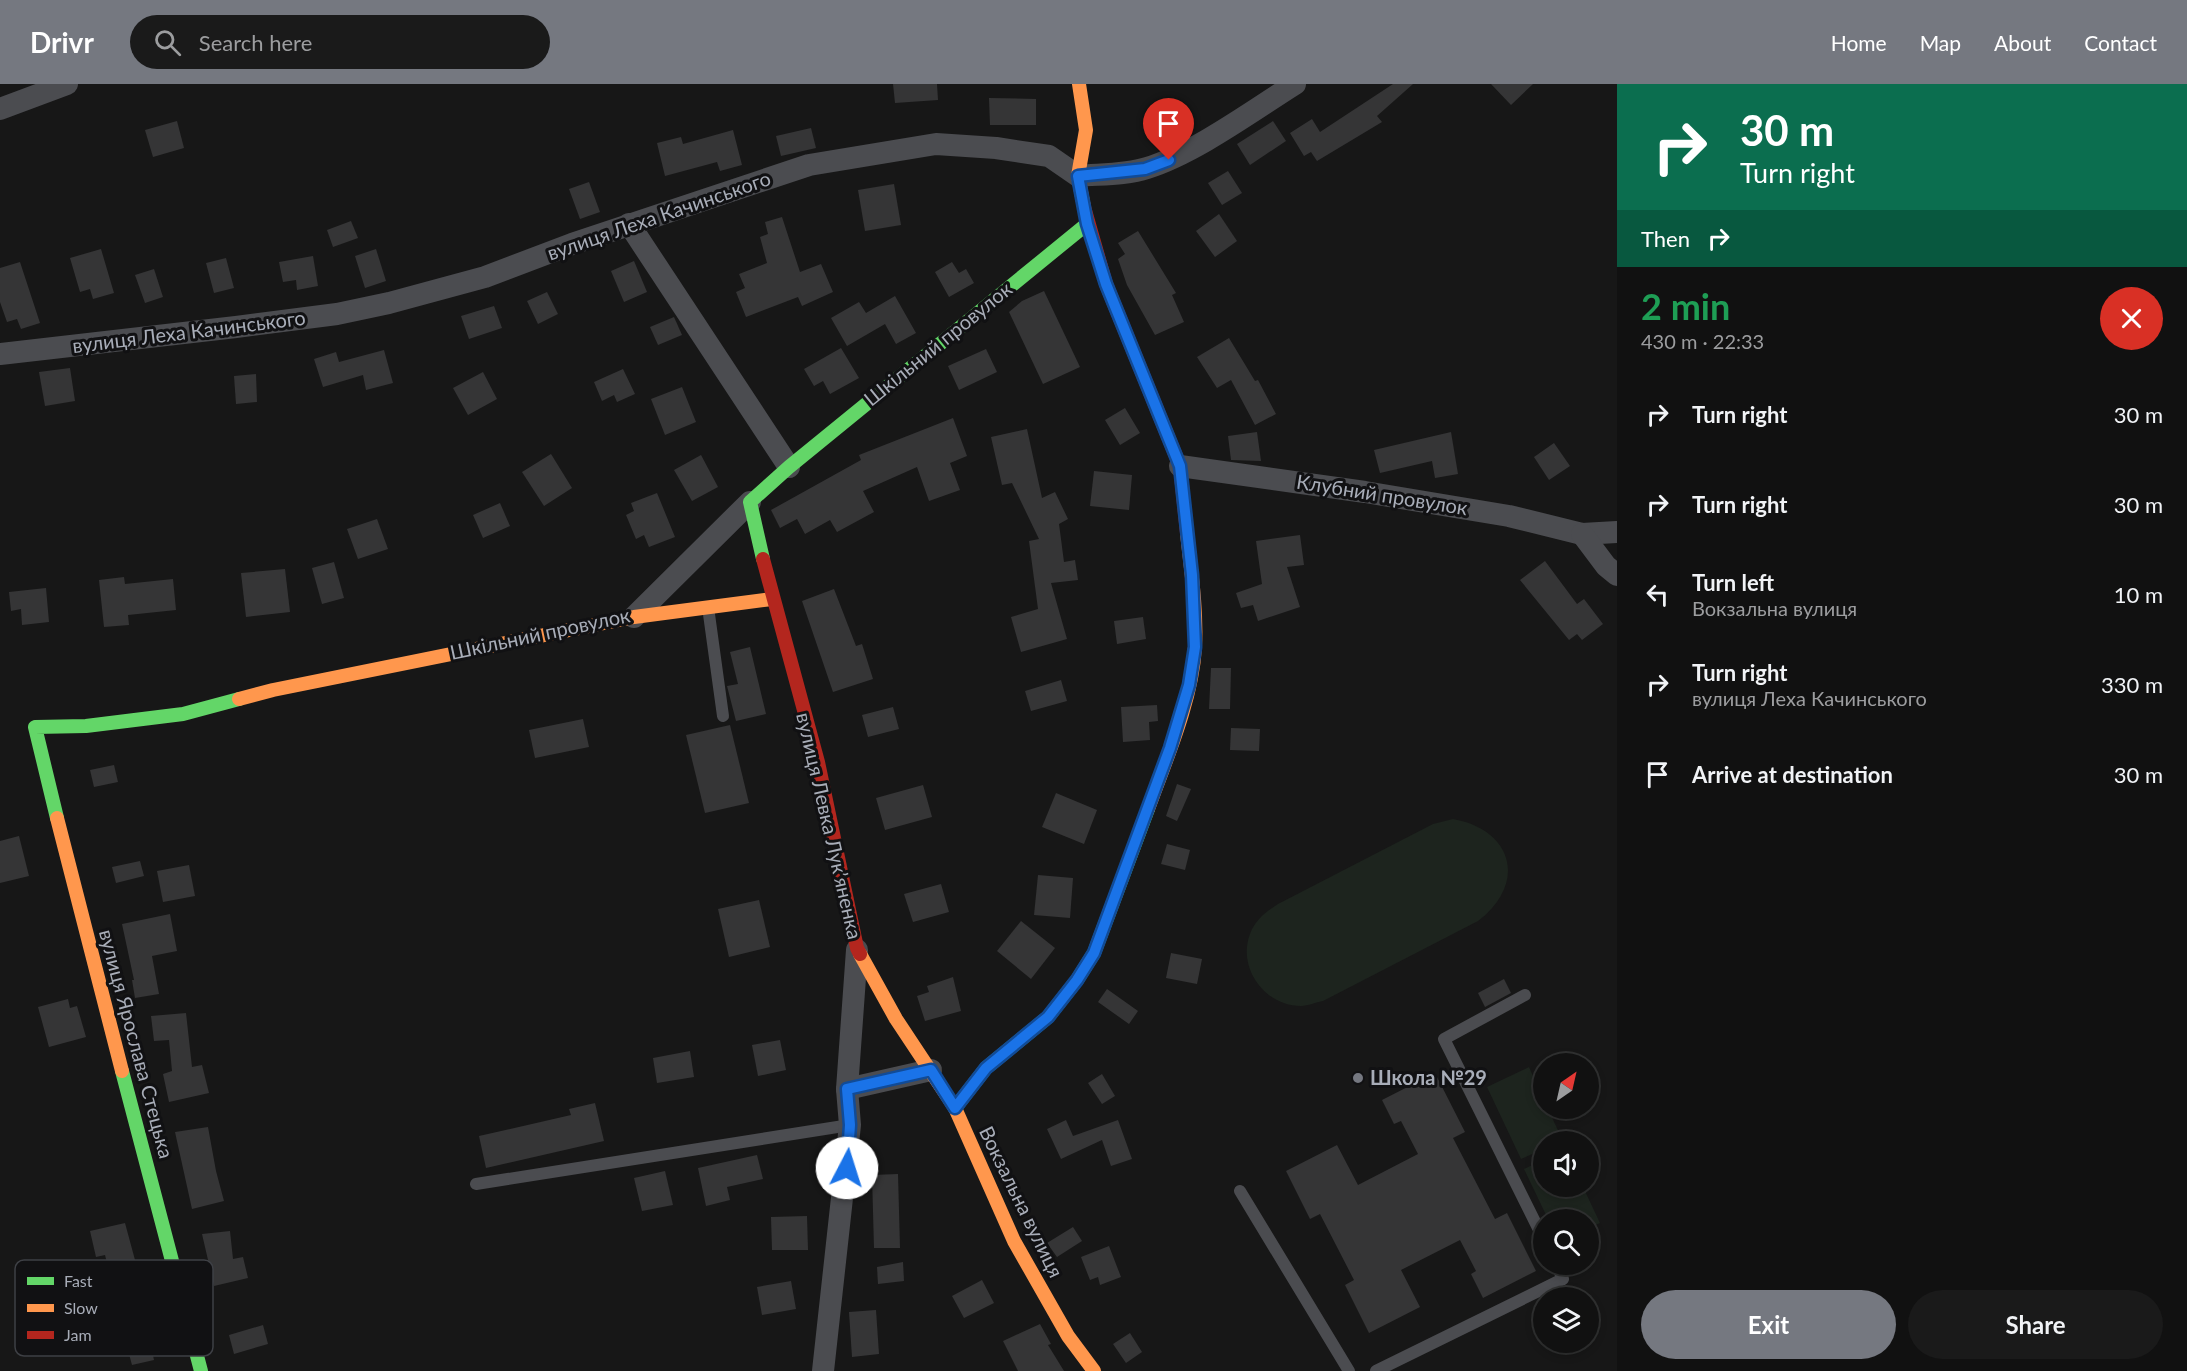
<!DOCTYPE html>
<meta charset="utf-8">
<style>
:root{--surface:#111;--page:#1a1a1a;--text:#f1f3f6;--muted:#9c9d9f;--line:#303131;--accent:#757880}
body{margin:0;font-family:Lato,sans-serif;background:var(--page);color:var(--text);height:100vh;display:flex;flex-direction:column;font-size:22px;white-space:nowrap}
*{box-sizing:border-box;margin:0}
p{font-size:20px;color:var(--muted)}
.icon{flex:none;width:33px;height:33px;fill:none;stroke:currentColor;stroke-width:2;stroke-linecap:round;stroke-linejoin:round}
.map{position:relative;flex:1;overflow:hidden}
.drawer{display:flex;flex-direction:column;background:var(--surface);width:570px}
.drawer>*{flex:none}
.banner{background:#0b6e4f;color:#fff;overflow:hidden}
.needle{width:39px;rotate:34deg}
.fabs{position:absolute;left:1533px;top:969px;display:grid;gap:12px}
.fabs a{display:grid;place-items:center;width:66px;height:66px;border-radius:50%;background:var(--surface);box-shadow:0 3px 9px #0003,0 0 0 2px var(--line);font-size:30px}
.pin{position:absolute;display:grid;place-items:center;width:51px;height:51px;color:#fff;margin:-62px -26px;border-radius:50% 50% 50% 0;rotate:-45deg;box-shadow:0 0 6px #0007}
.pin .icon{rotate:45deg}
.me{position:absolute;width:66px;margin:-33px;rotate:5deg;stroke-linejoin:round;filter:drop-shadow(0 0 4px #0008)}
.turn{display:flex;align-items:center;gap:21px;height:126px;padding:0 24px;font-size:27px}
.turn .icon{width:78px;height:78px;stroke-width:2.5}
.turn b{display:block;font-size:42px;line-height:51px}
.then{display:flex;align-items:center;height:57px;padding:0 24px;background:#0003;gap:12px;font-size:22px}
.round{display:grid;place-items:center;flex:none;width:63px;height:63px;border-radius:32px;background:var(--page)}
.headline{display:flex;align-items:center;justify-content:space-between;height:102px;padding:0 24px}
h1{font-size:36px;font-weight:700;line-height:45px;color:#1e9e55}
.primary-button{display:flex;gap:12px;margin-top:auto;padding:12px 24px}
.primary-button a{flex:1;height:69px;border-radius:36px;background:var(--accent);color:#fff;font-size:24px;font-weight:700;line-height:69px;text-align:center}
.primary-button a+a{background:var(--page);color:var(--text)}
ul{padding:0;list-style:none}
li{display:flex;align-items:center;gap:18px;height:90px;padding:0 24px}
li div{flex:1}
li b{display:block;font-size:22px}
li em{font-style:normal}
header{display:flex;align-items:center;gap:36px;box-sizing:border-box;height:84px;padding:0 30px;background:var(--accent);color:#fff}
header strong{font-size:28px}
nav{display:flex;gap:33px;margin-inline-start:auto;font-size:21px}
.search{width:420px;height:54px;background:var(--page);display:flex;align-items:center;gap:15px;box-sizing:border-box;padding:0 21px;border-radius:33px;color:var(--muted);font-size:22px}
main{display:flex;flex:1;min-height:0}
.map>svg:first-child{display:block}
.green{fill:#1d241e}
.building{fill:#353536}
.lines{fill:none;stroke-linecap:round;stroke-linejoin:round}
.lane{stroke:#4b4c50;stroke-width:12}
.street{stroke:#4b4c50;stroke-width:22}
.fast{stroke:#63d668;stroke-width:14}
.slow{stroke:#ff974d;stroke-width:14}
.jam{stroke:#b3261e;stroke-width:14}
.route-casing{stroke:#114b97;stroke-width:15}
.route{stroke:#1a73e8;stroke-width:10}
.poi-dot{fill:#757880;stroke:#111113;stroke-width:2}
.labels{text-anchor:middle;stroke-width:6;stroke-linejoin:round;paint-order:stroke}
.street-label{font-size:20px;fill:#a8adb8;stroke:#111113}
.poi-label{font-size:20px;font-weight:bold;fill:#a8adb8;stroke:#111113;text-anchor:start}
.key{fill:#111113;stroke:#3e4045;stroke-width:1.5}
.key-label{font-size:16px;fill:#a8adb8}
</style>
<header>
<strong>Drivr</strong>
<div class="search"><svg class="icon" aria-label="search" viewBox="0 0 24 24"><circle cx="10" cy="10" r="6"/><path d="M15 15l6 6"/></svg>Search here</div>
<nav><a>Home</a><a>Map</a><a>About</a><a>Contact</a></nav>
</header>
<main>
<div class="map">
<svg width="1617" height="1287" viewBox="0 0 1617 1287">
<rect width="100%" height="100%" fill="#171717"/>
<!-- green -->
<g class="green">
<path d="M 1453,735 C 1514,746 1527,800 1478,837 L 1323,917 C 1316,918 1308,922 1301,922 C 1265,922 1237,884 1250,850 C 1255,836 1266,828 1278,820 L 1433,740 Z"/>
<path d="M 1529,983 L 1543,1015 L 1544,1024 L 1548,1025 L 1563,1057 L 1544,1058 L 1543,1065 L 1521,1075 L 1487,1003 Z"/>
<path d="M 1543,1076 L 1544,1102 L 1583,1103 L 1600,1139 L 1589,1144 L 1588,1136 L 1548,1135 L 1524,1085 Z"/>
</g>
<!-- building -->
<g class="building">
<path d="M 893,0 L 937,0 L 938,16 L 895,19 Z"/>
<path d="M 1393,0 L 1413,0 L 1377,32 L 1382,38 L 1317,77 L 1311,68 L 1304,72 L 1290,49 L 1312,35 L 1320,48 Z"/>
<path d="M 1491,0 L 1533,0 L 1511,21 Z"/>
<path d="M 989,14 L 1036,15 L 1036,41 L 990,41 Z"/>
<path d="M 177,37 L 184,64 L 153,73 L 145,46 Z"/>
<path d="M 1273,37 L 1286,57 L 1250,81 L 1237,60 Z"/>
<path d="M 811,44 L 816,64 L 781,72 L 776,52 Z"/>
<path d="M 733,46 L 742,81 L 720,87 L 717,78 L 665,92 L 657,59 L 681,53 L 683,60 Z"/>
<path d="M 1228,87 L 1242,109 L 1222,121 L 1208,99 Z"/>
<path d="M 589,98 L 600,128 L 580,135 L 569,105 Z"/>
<path d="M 894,100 L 901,141 L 865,147 L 858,106 Z"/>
<path d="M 1219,130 L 1237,157 L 1215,173 L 1196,147 Z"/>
<path d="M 782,133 L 800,188 L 821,180 L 833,208 L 802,222 L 798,213 L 746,233 L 736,208 L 745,204 L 739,190 L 767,179 L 760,153 L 768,150 L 765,138 Z"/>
<path d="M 351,137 L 358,154 L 333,163 L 327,146 Z"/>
<path d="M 1138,147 L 1176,209 L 1172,211 L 1184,238 L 1155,251 L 1127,201 L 1118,175 L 1125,170 L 1118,159 Z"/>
<path d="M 101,165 L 114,209 L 93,215 L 90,205 L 80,208 L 70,174 Z"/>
<path d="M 376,165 L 386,197 L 365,204 L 355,172 Z"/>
<path d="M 313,172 L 318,202 L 297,206 L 296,196 L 283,198 L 279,178 Z"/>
<path d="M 226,174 L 234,204 L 214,209 L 206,179 Z"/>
<path d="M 634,177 L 647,208 L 624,218 L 611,187 Z"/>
<path d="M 20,178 L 40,239 L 21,245 L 17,235 L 7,238 L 0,218 L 0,184 Z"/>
<path d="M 952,178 L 959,189 L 966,185 L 974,199 L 949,213 L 935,188 Z"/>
<path d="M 154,185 L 163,213 L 145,219 L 135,191 Z"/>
<path d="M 1044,207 L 1080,283 L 1043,300 L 1009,228 L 1022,217 Z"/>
<path d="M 547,208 L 558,230 L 538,240 L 527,217 Z"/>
<path d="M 895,212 L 916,249 L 896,260 L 885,240 L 847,262 L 831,234 L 859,218 L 866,229 Z"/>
<path d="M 494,222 L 502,244 L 469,255 L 461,232 Z"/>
<path d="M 674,233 L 682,251 L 658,261 L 650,243 Z"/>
<path d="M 1229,254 L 1255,297 L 1258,296 L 1276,330 L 1255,341 L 1231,296 L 1217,304 L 1197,273 Z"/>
<path d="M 841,264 L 859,294 L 830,310 L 823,297 L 814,302 L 804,285 Z"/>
<path d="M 986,265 L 997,288 L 959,306 L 948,282 Z"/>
<path d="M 384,266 L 393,299 L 366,306 L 363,291 L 323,303 L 314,275 L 336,268 L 339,278 Z"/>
<path d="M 70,284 L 75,317 L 45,322 L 39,288 Z"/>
<path d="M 623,285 L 635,310 L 617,318 L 614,311 L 602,317 L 594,298 Z"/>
<path d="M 483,288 L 497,315 L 468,331 L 453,304 Z"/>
<path d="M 256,290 L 257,318 L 236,320 L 234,292 Z"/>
<path d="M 682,303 L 696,338 L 665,351 L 651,315 Z"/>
<path d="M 1125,324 L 1140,349 L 1120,361 L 1105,336 Z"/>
<path d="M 953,334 L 967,372 L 950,379 L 960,406 L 929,417 L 917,383 L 863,407 L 874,428 L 837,448 L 830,436 L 805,450 L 797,435 L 780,444 L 771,426 L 861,376 L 859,371 Z"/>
<path d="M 1027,345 L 1042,414 L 1055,408 L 1068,435 L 1059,440 L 1064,478 L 1075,476 L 1078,496 L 1051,499 L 1067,555 L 1021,568 L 1011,533 L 1038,525 L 1029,457 L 1039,455 L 1012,399 L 1002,401 L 991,353 Z"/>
<path d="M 1257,348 L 1261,377 L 1231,376 L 1228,352 Z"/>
<path d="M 1451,348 L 1458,390 L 1435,394 L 1432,377 L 1380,389 L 1374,366 Z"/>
<path d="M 1554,359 L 1570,382 L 1549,396 L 1534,373 Z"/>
<path d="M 551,370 L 572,404 L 544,422 L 522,388 Z"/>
<path d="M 701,371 L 718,403 L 692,417 L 674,386 Z"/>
<path d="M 1094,387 L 1132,391 L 1129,426 L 1090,422 Z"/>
<path d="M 657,409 L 675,453 L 649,463 L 644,451 L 636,455 L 626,431 L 634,427 L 631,419 Z"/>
<path d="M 500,419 L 510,442 L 483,454 L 473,431 Z"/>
<path d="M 377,435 L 388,465 L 358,475 L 347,445 Z"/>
<path d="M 1300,451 L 1304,481 L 1287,483 L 1300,523 L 1258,537 L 1253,521 L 1241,524 L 1236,509 L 1262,500 L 1256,457 Z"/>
<path d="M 1545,477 L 1577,520 L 1584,515 L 1603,540 L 1582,556 L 1577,550 L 1569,556 L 1520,496 Z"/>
<path d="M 334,478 L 344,514 L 322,520 L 312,484 Z"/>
<path d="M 285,485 L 290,528 L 246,533 L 241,489 Z"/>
<path d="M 124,493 L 125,500 L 173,495 L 176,526 L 128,531 L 129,541 L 104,543 L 99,496 Z"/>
<path d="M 46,504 L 49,538 L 22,541 L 21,525 L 11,527 L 9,508 Z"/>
<path d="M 834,505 L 856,562 L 862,560 L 873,595 L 833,608 L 802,517 Z"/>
<path d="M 1143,533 L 1146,555 L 1117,560 L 1114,537 Z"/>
<path d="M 750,563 L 766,630 L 736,637 L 727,602 L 738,600 L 730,568 Z"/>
<path d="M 1211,584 L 1231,584 L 1230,625 L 1209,625 Z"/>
<path d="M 1061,596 L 1067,617 L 1031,627 L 1025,607 Z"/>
<path d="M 1157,621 L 1158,637 L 1149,638 L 1150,656 L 1123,658 L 1121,623 Z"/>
<path d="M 893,623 L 899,645 L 868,653 L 862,631 Z"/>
<path d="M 583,635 L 589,663 L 535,674 L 529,646 Z"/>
<path d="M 730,641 L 749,719 L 705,729 L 686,651 Z"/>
<path d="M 1231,644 L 1260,645 L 1259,667 L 1230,666 Z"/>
<path d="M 114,681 L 118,698 L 94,703 L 90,686 Z"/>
<path d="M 1177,700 L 1191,705 L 1177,737 L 1166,732 Z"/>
<path d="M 923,701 L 932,733 L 885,746 L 876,714 Z"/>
<path d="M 1056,709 L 1097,726 L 1084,760 L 1042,743 Z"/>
<path d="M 19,752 L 29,792 L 0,799 L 0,757 Z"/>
<path d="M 1167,760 L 1190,766 L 1185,786 L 1161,780 Z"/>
<path d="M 140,777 L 144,792 L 116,799 L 112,783 Z"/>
<path d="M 189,781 L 195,812 L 163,818 L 157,787 Z"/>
<path d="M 1038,791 L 1073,794 L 1070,834 L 1034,831 Z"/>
<path d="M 941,800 L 949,828 L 913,838 L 904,810 Z"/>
<path d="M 759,816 L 770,863 L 729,873 L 718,825 Z"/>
<path d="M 170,830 L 177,867 L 152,872 L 159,910 L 135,914 L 132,896 L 134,896 L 122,840 Z"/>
<path d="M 1021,837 L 1055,864 L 1031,895 L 997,867 Z"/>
<path d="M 1171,869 L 1202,875 L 1197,900 L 1166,894 Z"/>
<path d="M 953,893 L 961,927 L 925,937 L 917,912 L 929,908 L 927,902 Z"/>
<path d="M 1504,895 L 1511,909 L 1485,923 L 1478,909 Z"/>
<path d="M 1107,905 L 1138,927 L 1129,940 L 1098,918 Z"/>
<path d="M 68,915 L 70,924 L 77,922 L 86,953 L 49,963 L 38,923 Z"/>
<path d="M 186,929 L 192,983 L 202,981 L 209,1009 L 169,1018 L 163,990 L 172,987 L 169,956 L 154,957 L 151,932 Z"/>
<path d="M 780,956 L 786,986 L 758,992 L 752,961 Z"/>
<path d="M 690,967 L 694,993 L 657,999 L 653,974 Z"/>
<path d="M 1435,989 L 1465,1048 L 1453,1054 L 1495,1135 L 1507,1129 L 1536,1187 L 1483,1214 L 1471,1190 L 1476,1187 L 1460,1156 L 1401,1186 L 1420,1223 L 1369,1249 L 1345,1201 L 1354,1196 L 1320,1130 L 1310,1135 L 1286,1087 L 1337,1061 L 1358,1101 L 1418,1070 L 1401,1037 L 1394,1040 L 1382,1016 Z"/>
<path d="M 1102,990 L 1115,1012 L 1102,1020 L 1088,999 Z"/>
<path d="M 595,1019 L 604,1057 L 486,1084 L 479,1052 L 571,1031 L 569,1025 Z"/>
<path d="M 1066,1036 L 1073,1052 L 1118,1036 L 1132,1075 L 1111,1082 L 1102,1056 L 1061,1075 L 1047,1045 Z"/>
<path d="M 208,1043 L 216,1087 L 224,1117 L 192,1125 L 175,1048 Z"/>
<path d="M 757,1071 L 763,1095 L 727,1103 L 730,1116 L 706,1122 L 698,1084 Z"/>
<path d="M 665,1087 L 673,1121 L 642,1127 L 634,1094 Z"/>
<path d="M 898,1090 L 900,1164 L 874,1164 L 872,1091 Z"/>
<path d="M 807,1132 L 808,1166 L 772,1166 L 771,1133 Z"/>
<path d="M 125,1139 L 135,1176 L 108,1183 L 105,1171 L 96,1173 L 90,1147 Z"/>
<path d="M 1073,1143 L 1082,1157 L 1057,1173 L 1047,1159 Z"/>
<path d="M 230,1147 L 233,1175 L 243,1173 L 248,1194 L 214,1202 L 202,1150 Z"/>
<path d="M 1109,1162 L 1121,1193 L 1100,1201 L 1098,1193 L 1090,1196 L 1081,1173 Z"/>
<path d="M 903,1178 L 904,1197 L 878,1200 L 877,1183 Z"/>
<path d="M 982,1196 L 994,1219 L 964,1234 L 952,1212 Z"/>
<path d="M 791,1197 L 796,1225 L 762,1231 L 757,1203 Z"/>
<path d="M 876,1226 L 879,1270 L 852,1273 L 849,1228 Z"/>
<path d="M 145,1235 L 154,1276 L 132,1281 L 126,1259 L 117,1261 L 112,1242 Z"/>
<path d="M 1040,1240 L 1051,1260 L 1048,1261 L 1064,1287 L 1018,1287 L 1003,1257 Z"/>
<path d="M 263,1241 L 268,1260 L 234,1270 L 229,1251 Z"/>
<path d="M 1130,1249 L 1142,1268 L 1126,1279 L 1113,1260 Z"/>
</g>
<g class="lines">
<!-- lane -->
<g class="lane">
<path d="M 708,523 L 723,632"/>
<path d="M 1525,911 L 1444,955 L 1544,1156"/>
<path d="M 476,1100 L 850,1041"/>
<path d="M 1240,1107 L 1349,1287"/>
<path d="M 1376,1287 L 1563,1195 L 1556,1180"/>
</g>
<!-- street -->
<g class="street">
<path d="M 0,25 L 67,0"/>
<path d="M 629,140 L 789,383"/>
<path d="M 0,270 L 236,243 L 337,230 L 389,219 L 485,193 L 572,160 L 809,81 L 936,60 L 996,64 L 1049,72 L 1078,92 C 1100,90 1126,91 1147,84 C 1195,69 1252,27 1295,0"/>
<path d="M 1180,382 L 1365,408 L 1509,432 L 1582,450 L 1617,448"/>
<path d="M 1582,450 L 1606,482 L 1617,491"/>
<path d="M 634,533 L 750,418"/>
<path d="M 847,1005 L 931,986"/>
<path d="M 823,1287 L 850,1041 L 847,1005 L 857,866"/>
</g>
<!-- fast -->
<g class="fast">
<path d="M 763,475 L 750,418 L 789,383 L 1087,140"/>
<path d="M 57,734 L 35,643 L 86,642 L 183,630 L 239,615"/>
<path d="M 122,987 L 201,1287"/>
<path d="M 955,1024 L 986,984 L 1048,933 L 1077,896 L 1094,869 L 1148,725"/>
</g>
<!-- slow -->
<g class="slow">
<path d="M 1079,0 L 1086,46 L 1078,92 L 1084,123"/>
<path d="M 239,615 L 273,606 L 634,533 L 772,515"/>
<path d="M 1148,725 C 1166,675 1192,617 1195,563 C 1197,526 1191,486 1187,449"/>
<path d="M 57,734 L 122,987"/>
<path d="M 860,870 L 896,935 L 955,1024 L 1014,1157 L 1068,1252 L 1094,1287"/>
</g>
<!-- jam -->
<g class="jam">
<path d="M 1084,123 L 1106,200 L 1180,382 L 1187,449"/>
<path d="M 763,475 L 818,678 L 857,864 L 860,870"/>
</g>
</g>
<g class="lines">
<defs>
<path id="route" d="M 847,1084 L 850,1041 L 847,1005 L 931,986 L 955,1024 L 986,984 L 1048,933 L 1077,896 L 1094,869 L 1170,664 L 1189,601 L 1195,563 L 1192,491 L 1180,382 L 1106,200 L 1087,140 L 1078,92 L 1145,85 L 1169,76"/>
</defs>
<!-- route casing -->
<use href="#route" class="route-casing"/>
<!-- route -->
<use href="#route" class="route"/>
</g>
<!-- markers -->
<circle class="poi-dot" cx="1358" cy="994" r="6"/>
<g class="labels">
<!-- street labels -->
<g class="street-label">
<text transform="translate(659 132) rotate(-19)" y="7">вулиця Леха Качинського</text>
<text transform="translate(189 248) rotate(-7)" y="7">вулиця Леха Качинського</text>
<text transform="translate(938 260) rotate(-39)" y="7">Шкільний провулок</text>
<text transform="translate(1382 411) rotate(9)" y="7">Клубний провулок</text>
<text transform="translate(540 550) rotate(-12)" y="7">Шкільний провулок</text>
<text transform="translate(829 742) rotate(77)" y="7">вулиця Левка Лукʼяненка</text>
<text transform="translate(136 960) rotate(75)" y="7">вулиця Ярослава Стецька</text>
<text transform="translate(1021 1118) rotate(64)" y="7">Вокзальна вулиця</text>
</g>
<!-- poi labels -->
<g class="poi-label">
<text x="1370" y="1001">Школа №29</text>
</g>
</g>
<!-- legend -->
<rect x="15" y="1176" width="198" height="96" rx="9" class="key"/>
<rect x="27" y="1193" width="27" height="8" fill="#63d668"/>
<rect x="27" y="1220" width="27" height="8" fill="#ff974d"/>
<rect x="27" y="1247" width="27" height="8" fill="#b3261e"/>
<g class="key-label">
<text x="64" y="1203">Fast</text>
<text x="64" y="1230">Slow</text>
<text x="64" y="1257">Jam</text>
</g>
</svg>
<div class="fabs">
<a><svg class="needle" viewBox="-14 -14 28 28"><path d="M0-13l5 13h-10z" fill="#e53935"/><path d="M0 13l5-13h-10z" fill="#9c9d9f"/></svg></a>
<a><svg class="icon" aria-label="sound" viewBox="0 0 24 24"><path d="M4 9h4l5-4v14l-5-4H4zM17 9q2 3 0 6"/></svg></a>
<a><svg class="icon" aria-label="search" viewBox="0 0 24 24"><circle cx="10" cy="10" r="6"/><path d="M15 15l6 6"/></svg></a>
<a><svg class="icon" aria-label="layers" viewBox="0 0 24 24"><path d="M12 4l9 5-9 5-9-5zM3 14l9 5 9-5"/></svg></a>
</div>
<div class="pin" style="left:1169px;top:76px;background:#d93025"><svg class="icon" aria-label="arrive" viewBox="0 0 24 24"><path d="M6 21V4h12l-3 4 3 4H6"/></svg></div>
<svg class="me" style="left:847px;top:1084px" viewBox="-20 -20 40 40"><circle r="19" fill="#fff"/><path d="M0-13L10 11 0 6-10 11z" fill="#1a73e8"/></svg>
</div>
<section class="drawer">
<div class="banner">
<div class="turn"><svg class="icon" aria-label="right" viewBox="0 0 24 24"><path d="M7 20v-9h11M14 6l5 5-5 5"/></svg><div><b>30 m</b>Turn right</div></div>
<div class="then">Then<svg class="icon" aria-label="right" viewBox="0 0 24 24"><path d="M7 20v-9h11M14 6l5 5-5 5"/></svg></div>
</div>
<div class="headline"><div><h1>2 min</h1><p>430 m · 22:33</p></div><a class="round" style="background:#d93025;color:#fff"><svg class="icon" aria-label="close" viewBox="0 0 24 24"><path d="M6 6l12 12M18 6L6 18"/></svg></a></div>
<ul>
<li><svg class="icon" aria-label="right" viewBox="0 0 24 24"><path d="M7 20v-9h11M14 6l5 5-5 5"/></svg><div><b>Turn right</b></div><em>30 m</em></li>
<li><svg class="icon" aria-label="right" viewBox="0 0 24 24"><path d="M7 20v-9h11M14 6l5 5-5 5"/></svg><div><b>Turn right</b></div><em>30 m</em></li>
<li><svg class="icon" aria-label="left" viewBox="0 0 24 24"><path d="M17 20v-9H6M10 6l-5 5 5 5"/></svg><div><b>Turn left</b><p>Вокзальна вулиця</p></div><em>10 m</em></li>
<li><svg class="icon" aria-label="right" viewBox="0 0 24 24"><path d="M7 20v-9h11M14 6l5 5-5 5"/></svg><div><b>Turn right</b><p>вулиця Леха Качинського</p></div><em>330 m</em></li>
<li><svg class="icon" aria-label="arrive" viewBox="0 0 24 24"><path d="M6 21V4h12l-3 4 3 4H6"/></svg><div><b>Arrive at destination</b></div><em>30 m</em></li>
</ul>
<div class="primary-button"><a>Exit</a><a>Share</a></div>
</section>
</main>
